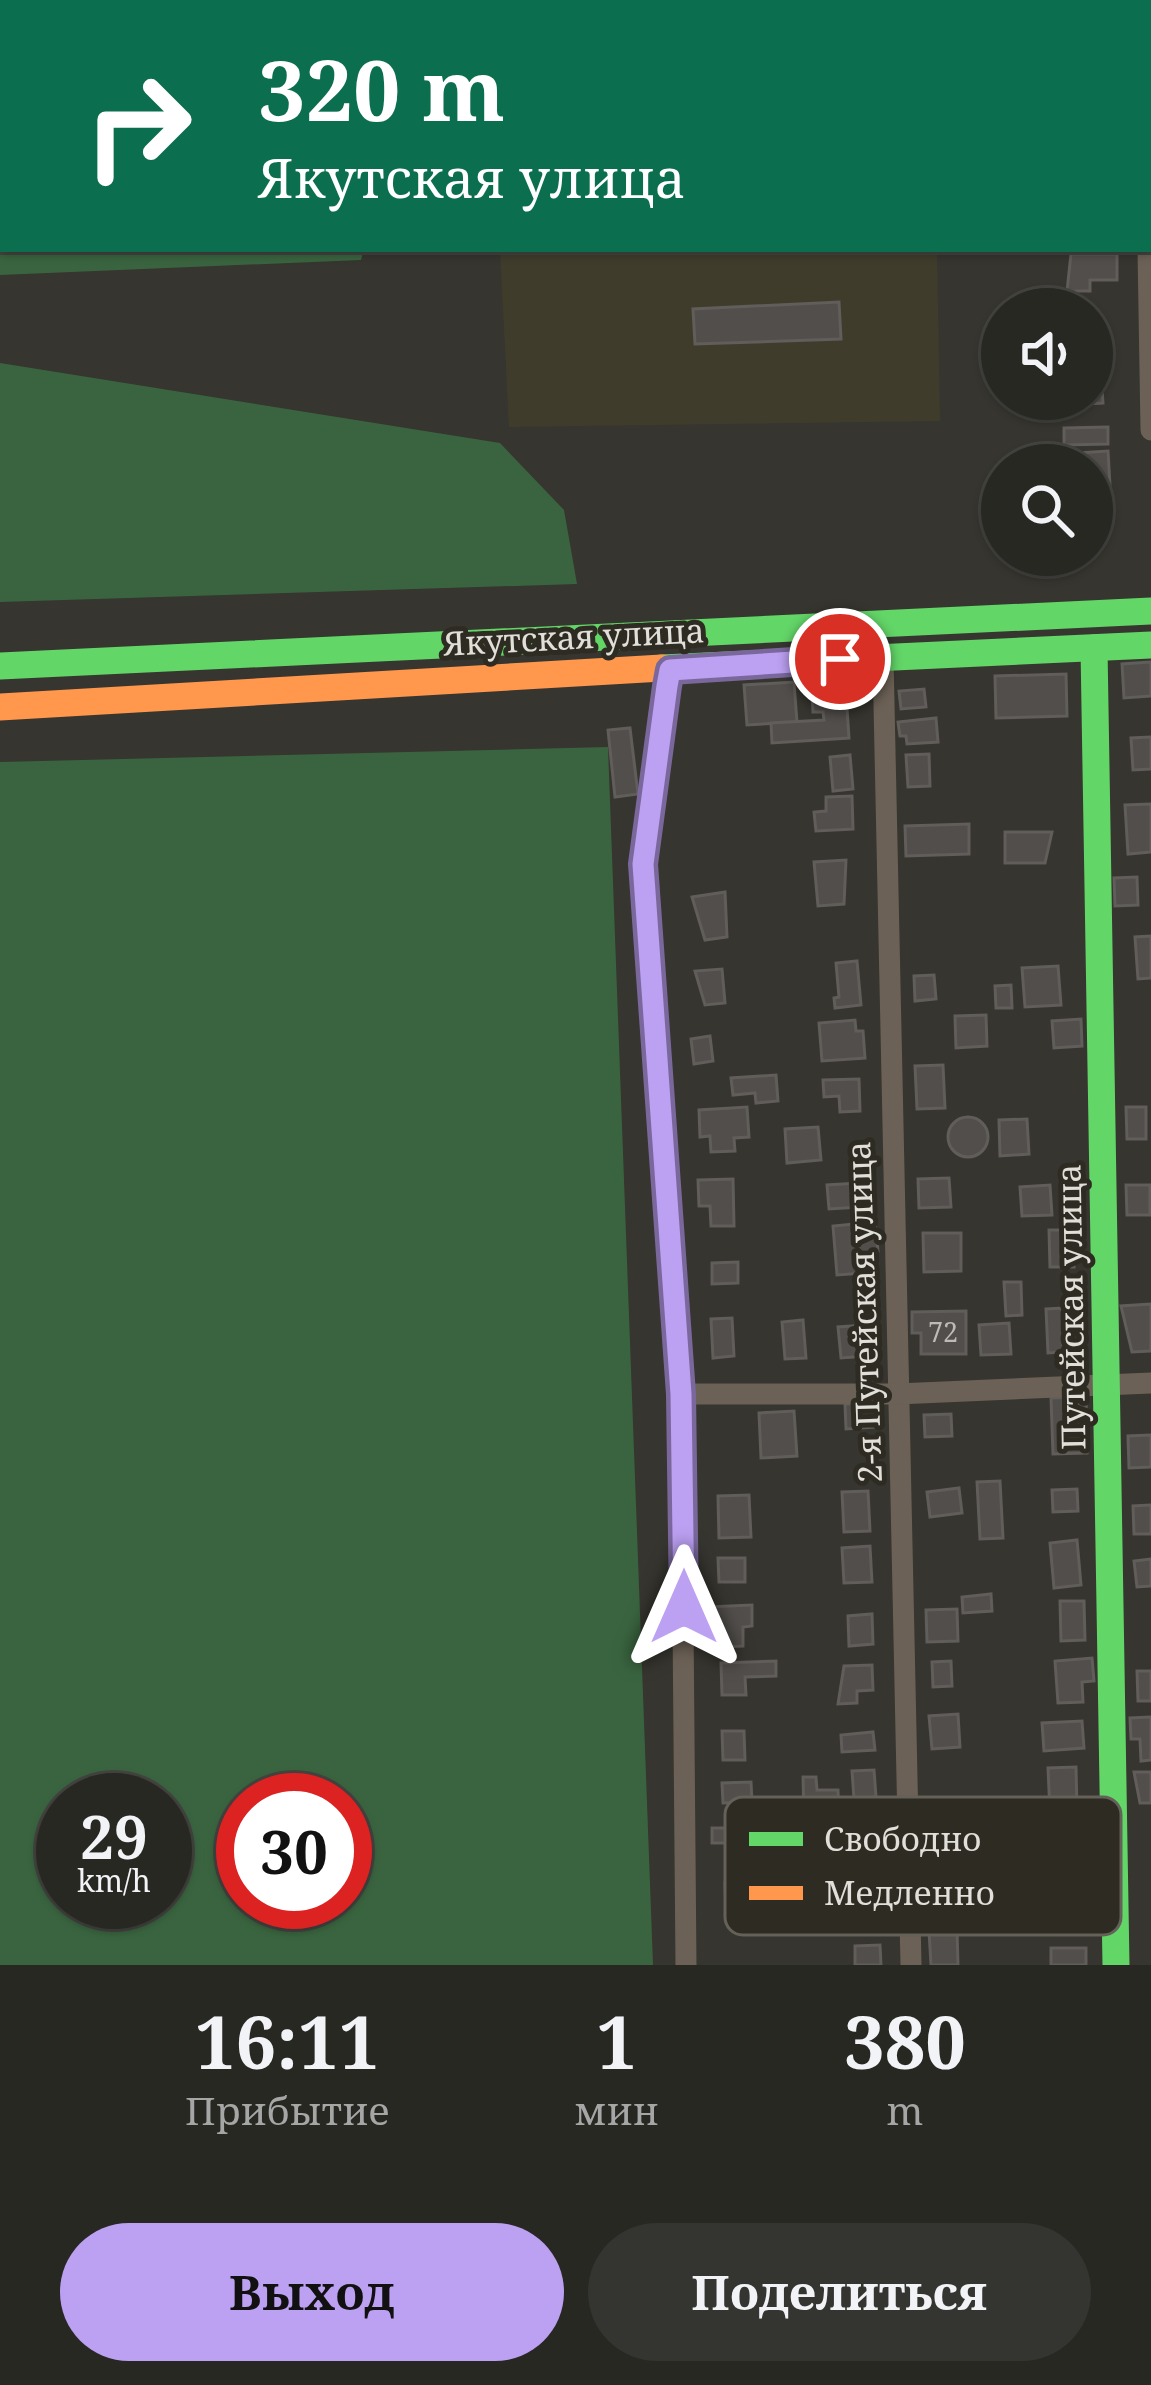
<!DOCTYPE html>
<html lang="ru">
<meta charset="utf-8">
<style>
:root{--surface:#282823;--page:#343430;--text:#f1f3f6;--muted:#a5a6a6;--line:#444441;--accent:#bca0f2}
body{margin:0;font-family:"Noto Serif",serif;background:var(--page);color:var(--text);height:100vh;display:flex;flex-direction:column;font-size:45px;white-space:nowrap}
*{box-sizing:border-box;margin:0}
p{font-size:39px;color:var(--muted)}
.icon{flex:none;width:66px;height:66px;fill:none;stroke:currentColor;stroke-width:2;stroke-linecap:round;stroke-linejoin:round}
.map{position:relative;height:1965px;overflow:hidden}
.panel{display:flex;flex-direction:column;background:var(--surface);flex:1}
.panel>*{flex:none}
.top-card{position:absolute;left:0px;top:0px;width:1152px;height:252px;box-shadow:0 3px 9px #0004,0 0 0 3px var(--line);background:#0b6e4f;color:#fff;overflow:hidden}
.buttons{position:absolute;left:981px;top:288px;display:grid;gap:24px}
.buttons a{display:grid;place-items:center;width:132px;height:132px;border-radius:50%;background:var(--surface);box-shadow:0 3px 9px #0004,0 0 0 3px var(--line);font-size:60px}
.speed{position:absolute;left:36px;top:1773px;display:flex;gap:24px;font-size:60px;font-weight:700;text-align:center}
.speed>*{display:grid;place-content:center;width:156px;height:156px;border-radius:50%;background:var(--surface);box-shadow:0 3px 9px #0004,0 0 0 3px var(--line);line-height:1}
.speed small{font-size:30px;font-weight:400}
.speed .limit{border:18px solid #d22;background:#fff;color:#111}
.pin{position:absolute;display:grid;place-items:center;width:102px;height:102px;color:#fff;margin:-51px;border:6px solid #fff;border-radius:50%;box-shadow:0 3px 12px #0007}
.me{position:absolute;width:132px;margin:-66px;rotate:0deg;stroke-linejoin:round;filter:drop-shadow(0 0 9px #0008)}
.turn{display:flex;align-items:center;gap:42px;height:252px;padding:0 60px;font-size:54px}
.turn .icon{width:156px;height:156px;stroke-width:2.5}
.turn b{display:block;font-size:84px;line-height:102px}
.eta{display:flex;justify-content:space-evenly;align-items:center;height:204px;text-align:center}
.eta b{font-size:72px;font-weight:700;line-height:84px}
.cta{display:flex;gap:24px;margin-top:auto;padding:24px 60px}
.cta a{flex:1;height:138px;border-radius:72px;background:var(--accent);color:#111;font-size:48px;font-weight:700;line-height:138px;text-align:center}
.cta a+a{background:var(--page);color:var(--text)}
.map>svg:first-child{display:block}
.built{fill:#403c2c}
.green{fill:#3a643f;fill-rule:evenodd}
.building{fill:#514e4b;stroke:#605d5a;stroke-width:3}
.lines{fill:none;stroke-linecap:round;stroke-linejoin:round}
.street{stroke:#6c6156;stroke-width:21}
.fast{stroke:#63d668;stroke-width:27}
.slow{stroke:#ff974d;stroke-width:27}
.route-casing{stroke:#7a689d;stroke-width:30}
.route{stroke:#bca0f2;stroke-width:21}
.labels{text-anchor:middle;stroke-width:10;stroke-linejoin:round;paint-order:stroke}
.number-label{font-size:27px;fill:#bdbbb6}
.street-label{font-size:33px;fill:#e1dfd9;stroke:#2e2b22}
.key{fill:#2e2b22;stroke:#646159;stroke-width:3}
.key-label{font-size:33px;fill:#e1dfd9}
</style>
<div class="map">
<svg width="1151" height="1965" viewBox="0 0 1151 1965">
<rect width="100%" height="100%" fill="#36352f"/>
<!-- built -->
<path class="built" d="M 500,249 L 937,249 L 940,421 L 509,427 Z"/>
<!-- green -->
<g class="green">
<path d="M 0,0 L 432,0 L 3,3 L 3,249 L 364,249 L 361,260 L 0,275 Z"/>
<path d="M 0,363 L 500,443 L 564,510 L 577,584 L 0,602 Z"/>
<path d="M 608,747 L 653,1965 L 0,1965 L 0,762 ZM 63,1800 L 165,1800 L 165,1902 L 63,1902 ZM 243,1800 L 345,1800 L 345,1902 L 243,1902 Z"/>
</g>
<!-- building -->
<g class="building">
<path d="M 1071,254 L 1117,254 L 1117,280 L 1090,280 L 1090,291 L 1067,291 Z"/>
<path d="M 839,302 L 841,339 L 695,344 L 693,309 Z"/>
<path d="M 1101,375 L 1103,403 L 1071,405 L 1070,399 L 1092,399 L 1092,376 Z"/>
<path d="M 1108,427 L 1108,444 L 1064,445 L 1064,428 Z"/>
<path d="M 1108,451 L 1110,485 L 1092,486 L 1092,465 L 1063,465 L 1062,454 Z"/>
<path d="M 1151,662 L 1151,696 L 1124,698 L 1122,664 Z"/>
<path d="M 1066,674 L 1067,716 L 996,718 L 995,676 Z"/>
<path d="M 794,682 L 797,722 L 747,725 L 744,685 Z"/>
<path d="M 924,689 L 926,707 L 901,709 L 899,691 Z"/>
<path d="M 846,693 L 849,738 L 772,743 L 771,723 L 824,720 L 823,712 L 813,712 L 812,696 Z"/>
<path d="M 936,718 L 938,742 L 907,744 L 906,736 L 900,736 L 898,722 Z"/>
<path d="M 630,728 L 638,794 L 615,797 L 608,730 Z"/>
<path d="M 1151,737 L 1151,769 L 1133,770 L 1131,738 Z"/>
<path d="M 929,754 L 930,786 L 908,787 L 906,755 Z"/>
<path d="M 850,755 L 853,789 L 833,791 L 830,757 Z"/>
<path d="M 852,796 L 853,829 L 816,831 L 814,812 L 826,811 L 826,797 Z"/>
<path d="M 1151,804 L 1151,852 L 1128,854 L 1125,805 Z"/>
<path d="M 969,824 L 969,854 L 906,856 L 905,826 Z"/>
<path d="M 1005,832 L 1052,832 L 1045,863 L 1005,863 Z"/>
<path d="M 846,860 L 844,904 L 818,906 L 814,862 Z"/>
<path d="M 1137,877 L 1138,905 L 1115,906 L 1114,878 Z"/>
<path d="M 725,892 L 727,937 L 705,940 L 692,897 Z"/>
<path d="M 1151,936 L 1151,978 L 1138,979 L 1135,937 Z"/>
<path d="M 857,961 L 861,1005 L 835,1008 L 834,998 L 839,997 L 836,963 Z"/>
<path d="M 1058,966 L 1061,1005 L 1025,1007 L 1022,968 Z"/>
<path d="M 722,969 L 725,1003 L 705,1005 L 695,971 Z"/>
<path d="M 934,975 L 936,999 L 915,1001 L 914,976 Z"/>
<path d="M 1011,985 L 1012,1008 L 996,1008 L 995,986 Z"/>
<path d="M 986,1015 L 987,1046 L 956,1048 L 955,1016 Z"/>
<path d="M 1081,1019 L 1082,1046 L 1054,1048 L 1052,1021 Z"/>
<path d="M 855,1020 L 856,1031 L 863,1031 L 865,1058 L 822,1061 L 819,1023 Z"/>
<path d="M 710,1036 L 713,1061 L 694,1064 L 691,1039 Z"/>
<path d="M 943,1065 L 945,1108 L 917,1109 L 915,1066 Z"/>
<path d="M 776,1075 L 778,1101 L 756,1103 L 755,1093 L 733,1095 L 731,1078 Z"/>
<path d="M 859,1079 L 860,1111 L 840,1112 L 839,1096 L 824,1097 L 823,1080 Z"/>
<path d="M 747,1107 L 749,1137 L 734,1138 L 735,1151 L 711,1152 L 710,1136 L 700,1137 L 699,1110 Z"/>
<path d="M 1126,1107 L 1146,1107 L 1146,1139 L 1127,1139 Z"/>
<circle cx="968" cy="1137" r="20"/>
<path d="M 1027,1119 L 1029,1154 L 1000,1156 L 999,1120 Z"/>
<path d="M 818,1127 L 821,1160 L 787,1163 L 785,1129 Z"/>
<path d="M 949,1178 L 951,1207 L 919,1208 L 918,1179 Z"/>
<path d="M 733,1179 L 734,1226 L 711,1226 L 710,1206 L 699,1206 L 698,1180 Z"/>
<path d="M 858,1183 L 860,1207 L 829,1209 L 827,1185 Z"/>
<path d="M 1050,1185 L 1052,1215 L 1022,1216 L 1020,1187 Z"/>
<path d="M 1126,1185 L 1150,1185 L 1150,1215 L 1127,1215 Z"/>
<path d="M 875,1222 L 878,1251 L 861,1252 L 863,1273 L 837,1275 L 833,1226 Z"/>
<path d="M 1049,1230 L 1073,1230 L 1074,1267 L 1050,1267 Z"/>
<path d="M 923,1233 L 961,1233 L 961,1271 L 924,1272 Z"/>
<path d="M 738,1262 L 738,1283 L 712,1284 L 712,1263 Z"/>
<path d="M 1004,1282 L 1021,1282 L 1022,1315 L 1006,1316 Z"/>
<path d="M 1151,1304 L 1151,1351 L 1132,1352 L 1121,1306 Z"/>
<path d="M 1083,1307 L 1084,1332 L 1074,1333 L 1075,1351 L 1048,1353 L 1046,1309 Z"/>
<path d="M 966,1311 L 966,1354 L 921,1354 L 921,1333 L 912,1333 L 912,1312 Z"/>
<path d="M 732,1318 L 734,1356 L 713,1358 L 711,1319 Z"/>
<path d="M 803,1320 L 806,1358 L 785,1359 L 782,1322 Z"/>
<path d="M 1009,1323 L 1011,1354 L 981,1355 L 979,1325 Z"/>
<path d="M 864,1325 L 867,1356 L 841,1358 L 838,1327 Z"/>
<path d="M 1086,1397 L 1087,1453 L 1053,1454 L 1051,1398 Z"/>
<path d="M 874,1403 L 875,1427 L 846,1429 L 845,1404 Z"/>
<path d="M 794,1411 L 797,1456 L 761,1458 L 759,1413 Z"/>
<path d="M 951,1414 L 952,1436 L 925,1437 L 924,1415 Z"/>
<path d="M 1151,1435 L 1151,1467 L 1129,1468 L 1128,1436 Z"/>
<path d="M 1000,1481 L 1003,1538 L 980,1539 L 977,1482 Z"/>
<path d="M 959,1488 L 962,1513 L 930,1517 L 927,1492 Z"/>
<path d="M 1077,1489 L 1078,1511 L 1053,1512 L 1052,1490 Z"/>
<path d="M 868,1491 L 870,1531 L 844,1532 L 842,1492 Z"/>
<path d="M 749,1495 L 751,1537 L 719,1538 L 718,1496 Z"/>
<path d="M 1151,1505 L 1151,1534 L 1134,1534 L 1133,1506 Z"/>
<path d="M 1077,1540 L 1081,1585 L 1054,1588 L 1050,1543 Z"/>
<path d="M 870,1546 L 872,1582 L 844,1583 L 842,1548 Z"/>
<path d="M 718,1558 L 745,1558 L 745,1582 L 719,1582 Z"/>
<path d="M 1151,1559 L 1151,1586 L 1137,1587 L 1134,1561 Z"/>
<path d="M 991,1594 L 992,1611 L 963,1613 L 962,1597 Z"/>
<path d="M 1060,1601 L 1084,1601 L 1085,1640 L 1061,1641 Z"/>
<path d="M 752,1605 L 752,1626 L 743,1627 L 743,1646 L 720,1647 L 719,1624 L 708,1625 L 707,1607 Z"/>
<path d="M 957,1609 L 958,1641 L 927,1642 L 926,1610 Z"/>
<path d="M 872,1614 L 873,1644 L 849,1646 L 848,1616 Z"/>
<path d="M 1092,1658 L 1094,1681 L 1082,1682 L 1083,1702 L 1058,1703 L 1055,1661 Z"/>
<path d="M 776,1661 L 776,1676 L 745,1677 L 746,1695 L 722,1695 L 721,1663 Z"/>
<path d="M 951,1661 L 952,1686 L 933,1687 L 932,1662 Z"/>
<path d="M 872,1665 L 873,1690 L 857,1691 L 857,1703 L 838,1704 L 844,1666 Z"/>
<path d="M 1137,1671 L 1151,1671 L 1151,1701 L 1138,1701 Z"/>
<path d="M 958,1714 L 960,1747 L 932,1749 L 929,1716 Z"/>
<path d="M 1151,1717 L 1151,1760 L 1141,1761 L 1140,1739 L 1131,1739 L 1130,1718 Z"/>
<path d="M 1082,1721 L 1084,1748 L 1044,1751 L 1042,1723 Z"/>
<path d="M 722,1731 L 744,1731 L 745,1760 L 723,1760 Z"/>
<path d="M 873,1732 L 875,1750 L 842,1752 L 841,1735 Z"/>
<path d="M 1076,1767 L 1077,1812 L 1050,1813 L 1048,1768 Z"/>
<path d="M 874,1770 L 876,1797 L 854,1799 L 852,1771 Z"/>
<path d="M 1134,1772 L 1151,1772 L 1151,1803 L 1140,1803 Z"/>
<path d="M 803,1777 L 816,1777 L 817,1790 L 838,1790 L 839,1817 L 804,1818 Z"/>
<path d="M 751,1782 L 752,1802 L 723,1803 L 722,1783 Z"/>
<path d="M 712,1828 L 763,1828 L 763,1855 L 734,1855 L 734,1843 L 712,1843 Z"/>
<path d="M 747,1882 L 748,1913 L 726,1913 L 725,1883 Z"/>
<path d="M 957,1930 L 958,1965 L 931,1965 L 929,1931 Z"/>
<path d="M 880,1945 L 881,1965 L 855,1965 L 855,1946 Z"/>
<rect x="1051" y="1948" width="35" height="17"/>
</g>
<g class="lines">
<!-- street -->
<g class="street">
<path d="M 1149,215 L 1151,94"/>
<path d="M 1148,249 L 1151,430"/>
<path d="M 883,657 L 911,1965"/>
<path d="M 670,670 L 643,864 L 681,1394 L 686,1965"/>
<path d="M 681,1394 L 897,1394 L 1151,1383"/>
</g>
<!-- fast -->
<g class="fast">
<path d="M 1094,648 L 1116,1965"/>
<path d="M 0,666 L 1151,611"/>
<path d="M 662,668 L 1151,645"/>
</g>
<!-- slow -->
<path class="slow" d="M 0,707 L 662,668"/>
</g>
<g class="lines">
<defs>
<path id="route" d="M 684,1607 L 681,1394 L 643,864 L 667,686 L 670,670 L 840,659"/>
</defs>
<!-- route casing -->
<use href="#route" class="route-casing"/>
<!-- route -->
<use href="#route" class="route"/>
</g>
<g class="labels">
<!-- number labels -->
<g class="number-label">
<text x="943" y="1342">72</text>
</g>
<!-- street labels -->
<g class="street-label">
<text transform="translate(574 637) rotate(-3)" y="12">Якутская улица</text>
<text transform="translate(1071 1307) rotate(-91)" y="12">Путейская улица</text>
<text transform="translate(864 1312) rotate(-92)" y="12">2-я Путейская улица</text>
</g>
</g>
<!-- legend -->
<rect x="725" y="1797" width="396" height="138" rx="18" class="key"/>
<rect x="749" y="1832" width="54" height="14" fill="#63d668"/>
<rect x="749" y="1886" width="54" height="14" fill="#ff974d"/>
<g class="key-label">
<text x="824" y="1851">Свободно</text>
<text x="824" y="1905">Медленно</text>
</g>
</svg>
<div class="buttons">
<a><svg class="icon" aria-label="sound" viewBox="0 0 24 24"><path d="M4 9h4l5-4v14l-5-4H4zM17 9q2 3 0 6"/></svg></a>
<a><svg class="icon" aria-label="search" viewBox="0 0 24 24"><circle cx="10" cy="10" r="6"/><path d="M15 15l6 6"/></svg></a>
</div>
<div class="speed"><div>29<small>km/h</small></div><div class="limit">30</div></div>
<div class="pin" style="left:840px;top:659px;background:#d93025"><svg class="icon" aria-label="arrive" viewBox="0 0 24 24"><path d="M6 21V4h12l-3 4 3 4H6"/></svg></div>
<svg class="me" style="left:684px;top:1607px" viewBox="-20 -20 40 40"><path d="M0-17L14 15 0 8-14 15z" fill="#bca0f2" stroke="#fff" stroke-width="4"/></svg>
<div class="top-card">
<div class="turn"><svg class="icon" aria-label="right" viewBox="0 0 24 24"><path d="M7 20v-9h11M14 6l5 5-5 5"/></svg><div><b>320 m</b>Якутская улица</div></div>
</div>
</div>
<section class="panel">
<div class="eta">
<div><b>16:11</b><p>Прибытие</p></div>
<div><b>1</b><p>мин</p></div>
<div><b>380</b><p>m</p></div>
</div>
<div class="cta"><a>Выход</a><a>Поделиться</a></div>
</section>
